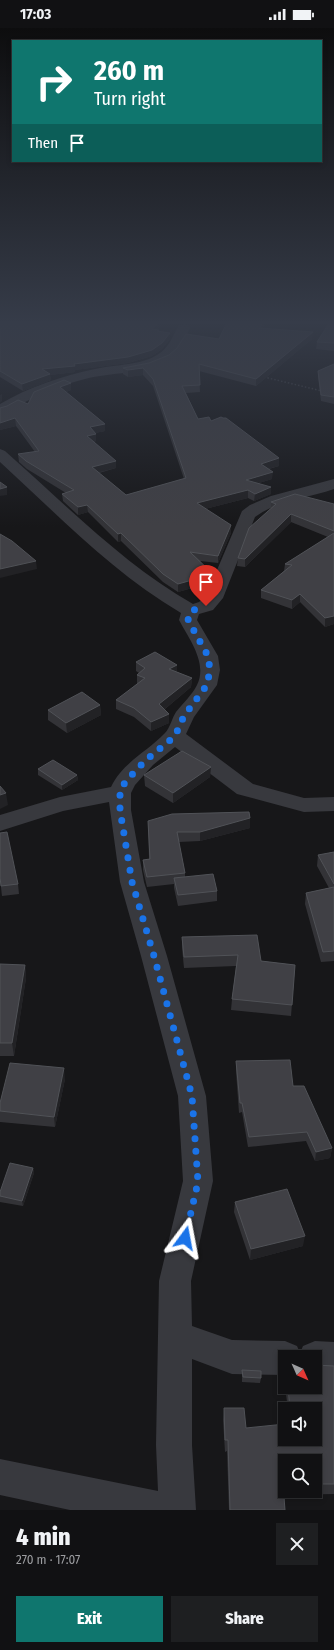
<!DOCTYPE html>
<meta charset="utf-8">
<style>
:root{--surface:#111113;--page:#1e1f21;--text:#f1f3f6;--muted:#9c9da0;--line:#303133;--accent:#0f766e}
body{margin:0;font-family:"Fira Sans Condensed",sans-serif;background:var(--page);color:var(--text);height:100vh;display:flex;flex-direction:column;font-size:15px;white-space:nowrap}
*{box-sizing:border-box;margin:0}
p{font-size:13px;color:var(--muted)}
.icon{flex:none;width:22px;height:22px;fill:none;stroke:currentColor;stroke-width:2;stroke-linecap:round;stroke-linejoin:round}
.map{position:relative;height:1482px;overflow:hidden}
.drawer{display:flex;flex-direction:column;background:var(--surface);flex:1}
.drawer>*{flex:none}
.banner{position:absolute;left:12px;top:12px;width:310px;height:122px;border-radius:0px;box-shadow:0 2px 6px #0003,0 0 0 1px var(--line);background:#0f766e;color:#fff;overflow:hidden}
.needle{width:26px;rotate:135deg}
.controls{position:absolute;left:278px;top:1322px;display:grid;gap:8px}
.controls a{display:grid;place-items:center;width:44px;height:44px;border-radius:0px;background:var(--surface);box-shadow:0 2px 6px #0003,0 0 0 1px var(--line);font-size:20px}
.pin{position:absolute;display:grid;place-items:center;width:34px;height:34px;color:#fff;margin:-41px -17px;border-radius:50% 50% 50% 0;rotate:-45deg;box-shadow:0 0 4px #0007}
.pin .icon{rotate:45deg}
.me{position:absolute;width:44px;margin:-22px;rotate:13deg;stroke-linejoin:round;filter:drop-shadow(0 0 3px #0008)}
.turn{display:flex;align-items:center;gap:14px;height:84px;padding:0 16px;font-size:18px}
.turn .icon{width:52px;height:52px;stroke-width:2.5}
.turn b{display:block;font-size:28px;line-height:34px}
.then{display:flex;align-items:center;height:38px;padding:0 16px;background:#0003;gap:8px;font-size:15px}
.round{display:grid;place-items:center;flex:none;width:42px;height:42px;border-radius:0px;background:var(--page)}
.head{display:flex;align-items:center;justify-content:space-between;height:68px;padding:0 16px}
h1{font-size:24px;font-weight:800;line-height:30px}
.button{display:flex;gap:8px;margin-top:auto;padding:8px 16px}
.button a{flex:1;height:46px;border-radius:0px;background:var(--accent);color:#fff;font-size:16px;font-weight:800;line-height:46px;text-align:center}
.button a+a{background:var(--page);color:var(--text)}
.status{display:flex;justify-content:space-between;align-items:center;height:28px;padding:0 20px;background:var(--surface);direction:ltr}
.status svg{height:11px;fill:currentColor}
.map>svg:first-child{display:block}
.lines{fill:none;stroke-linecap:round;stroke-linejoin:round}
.path{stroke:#3e4045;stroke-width:1.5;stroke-dasharray:1.5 2;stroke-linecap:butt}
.minor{fill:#38393e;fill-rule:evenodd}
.wall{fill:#333337;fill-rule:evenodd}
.shaded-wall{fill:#222225}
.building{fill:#404045;stroke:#505257}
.route{stroke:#1a73e8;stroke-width:7;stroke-dasharray:0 12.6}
</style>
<div class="status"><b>17:03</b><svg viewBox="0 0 49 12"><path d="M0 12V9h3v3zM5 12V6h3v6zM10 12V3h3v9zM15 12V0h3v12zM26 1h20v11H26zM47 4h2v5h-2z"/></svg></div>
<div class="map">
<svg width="334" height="1482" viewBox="0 0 334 1482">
<rect width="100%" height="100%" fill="#171719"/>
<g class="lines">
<!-- path -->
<path class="path" d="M 264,349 L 322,363"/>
<!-- minor -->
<g class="minor">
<path d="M 184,296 L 189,297 L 190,300 C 185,312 179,325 168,332 C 143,347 111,344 85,351 C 65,356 45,364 27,373 C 18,377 10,384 0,386 L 0,376 C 29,359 62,348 95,341 C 116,336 142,338 160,325 C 170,318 173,307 179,297 Z"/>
<path d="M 0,421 L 5,423 C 64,475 124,537 193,576 L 199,574 L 206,568 L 242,483 L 250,477 L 271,468 L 334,451 L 334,461 C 308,470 278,472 255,489 L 223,570 L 213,582 L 199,586 L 197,592 L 218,628 L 220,642 L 217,657 L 194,689 L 186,706 L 253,756 L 304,770 L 334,769 L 334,783 L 304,784 L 237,766 L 175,719 L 153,737 L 135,757 L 131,765 L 131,782 L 144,854 L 167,928 L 206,1068 L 213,1153 L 191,1253 L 192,1298 L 232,1312 L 285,1313 L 297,1318 L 300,1325 L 303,1318 L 315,1313 L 334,1314 L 334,1348 L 315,1347 L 315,1329 L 285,1329 L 285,1347 L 232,1346 L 192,1331 L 192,1417 L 196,1482 L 70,1482 L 0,1467 L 0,1431 L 158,1463 L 156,1417 L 159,1253 L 183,1153 L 178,1068 L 141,928 L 120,854 L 109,774 L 63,783 L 0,803 L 0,787 L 60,769 L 111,759 C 123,734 147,724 165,705 C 170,700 172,690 176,684 C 183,675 192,667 197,657 C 208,635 189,611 179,592 L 181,585 C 113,545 58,487 0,434 Z"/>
</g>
</g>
<!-- wall -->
<g class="wall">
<path d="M 0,292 L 165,292 L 156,302 L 159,303 L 170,305 L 170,311 L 162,321 L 152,328 L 128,335 L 75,342 L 75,344 L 50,347 L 51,352 L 23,363 L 0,349 Z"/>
<path d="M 334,292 L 334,323 L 316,321 L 317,314 Z"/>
<path d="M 263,300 L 312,311 L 256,358 L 199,343 L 200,364 L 186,365 L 198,391 L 211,393 L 279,438 L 269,441 L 272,451 L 259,455 L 271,466 L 254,473 L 248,470 L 205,481 L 231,505 L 218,535 L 200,533 L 211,552 L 210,555 L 178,564 L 163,554 L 121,513 L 118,514 L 88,484 L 78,487 L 63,473 L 62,466 L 66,465 L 27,441 L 19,434 L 18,426 L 35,424 L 16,398 L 0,402 L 0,380 L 28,376 L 71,355 L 71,362 L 66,364 L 105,396 L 105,403 L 95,405 L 96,413 L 94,414 L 116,440 L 99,445 L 126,467 L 184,451 L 153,358 L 143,347 L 128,349 L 123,346 L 123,340 L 149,335 L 219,311 Z"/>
<path d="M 334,336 L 334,376 L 321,373 L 318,349 L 318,343 Z"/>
<path d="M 271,474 L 334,476 L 334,596 L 325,599 L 300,574 L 292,581 L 261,570 L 261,562 L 284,543 L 285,536 L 328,509 L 291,494 L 245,539 L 237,538 L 238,530 L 271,481 Z"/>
<path d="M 136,634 L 177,637 L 177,644 L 192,650 L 191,659 L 165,681 L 169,695 L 151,703 L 134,689 L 116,681 L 116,672 L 138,656 L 137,656 L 137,647 L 139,645 L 136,643 Z"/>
<path d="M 100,677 L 101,687 L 67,705 L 48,692 L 48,682 Z"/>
<path d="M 211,739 L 210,749 L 173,775 L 145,758 L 144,747 Z"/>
<path d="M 38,741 L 77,747 L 78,752 L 62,762 L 38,747 Z"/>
<path d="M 148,793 L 250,800 L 200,813 L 179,814 L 185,845 L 185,849 L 217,863 L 217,873 L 178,878 L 174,860 L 174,856 L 147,859 L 143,842 L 143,832 L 149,831 Z"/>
<path d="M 334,824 L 334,933 L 321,934 L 305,876 L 306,865 L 329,860 L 317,838 L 318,827 Z"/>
<path d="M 0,851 L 18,856 L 19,866 L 2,868 Z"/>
<path d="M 182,909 L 261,933 L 295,937 L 291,988 L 231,982 L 232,971 L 236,938 L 184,940 L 182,920 Z"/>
<path d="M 0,936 L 25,937 L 26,950 L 14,1028 L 0,1028 Z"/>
<path d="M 236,1033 L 293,1058 L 332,1120 L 330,1130 L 315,1133 L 306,1113 L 248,1119 L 242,1084 L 239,1085 L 236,1043 Z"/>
<path d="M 65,1051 L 55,1099 L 0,1094 L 0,1075 Z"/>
<path d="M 33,1140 L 34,1145 L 23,1178 L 0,1174 L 0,1164 Z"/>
<path d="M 235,1174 L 303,1218 L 250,1232 L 234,1184 Z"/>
<path d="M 334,1338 L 334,1466 L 284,1467 L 285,1482 L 229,1482 L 227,1423 L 225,1424 L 223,1392 L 224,1380 L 246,1400 L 285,1411 L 315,1381 L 288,1381 L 285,1359 L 315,1359 ZM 285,1433 L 315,1433 L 315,1463 L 285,1463 Z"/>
<path d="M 242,1342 L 261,1350 L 260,1355 L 242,1354 Z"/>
<path d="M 285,1343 L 285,1357 L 284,1349 Z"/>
</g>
<!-- shaded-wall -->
<g class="shaded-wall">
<path d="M 160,292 L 165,292 L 152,307 L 152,301 Z"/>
<path d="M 265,292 L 269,292 L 259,306 L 259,300 Z"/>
<path d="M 313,304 L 312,311 L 256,358 L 256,351 Z"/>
<path d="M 170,305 L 170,311 L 162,321 L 152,328 L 128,335 L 75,342 L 75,344 L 50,347 L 51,352 L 23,363 L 22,356 L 42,341 L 74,336 Z"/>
<path d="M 143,340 L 143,347 L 128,349 L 128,342 Z"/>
<path d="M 71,355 L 71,362 L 60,366 L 60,359 Z"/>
<path d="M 2,366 L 2,373 L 0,375 L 0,367 Z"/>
<path d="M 15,390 L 16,398 L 0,402 L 0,395 Z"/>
<path d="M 105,396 L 105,403 L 90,406 L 90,399 Z"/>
<path d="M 96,406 L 96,413 L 87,415 L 87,408 Z"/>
<path d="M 279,430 L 279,438 L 260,443 L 261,436 Z"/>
<path d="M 116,433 L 116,440 L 92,446 L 92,439 Z"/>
<path d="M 273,444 L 272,451 L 246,459 L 246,452 Z"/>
<path d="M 7,459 L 7,467 L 0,468 L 0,461 Z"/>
<path d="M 271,459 L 271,466 L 254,473 L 255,466 Z"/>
<path d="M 248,462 L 248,470 L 197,483 L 197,475 Z"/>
<path d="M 87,477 L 88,484 L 78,487 L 78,479 Z"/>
<path d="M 291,486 L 291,494 L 245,539 L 245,531 Z"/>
<path d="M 231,497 L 231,505 L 218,535 L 218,528 Z"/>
<path d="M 121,505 L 121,513 L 118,514 L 118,506 Z"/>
<path d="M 36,533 L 37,541 L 0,550 L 0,541 Z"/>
<path d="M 211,544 L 211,552 L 210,555 L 178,564 L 178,556 Z"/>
<path d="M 300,566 L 300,574 L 292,581 L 292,572 Z"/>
<path d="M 334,588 L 334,596 L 325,599 L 325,590 Z"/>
<path d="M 177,637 L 177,645 L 169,641 Z"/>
<path d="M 192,650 L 191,659 L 160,685 L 159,676 Z"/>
<path d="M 100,677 L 101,687 L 67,705 L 66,695 Z"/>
<path d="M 169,686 L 169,695 L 151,703 L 151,694 Z"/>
<path d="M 211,739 L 210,749 L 173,775 L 173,765 Z"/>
<path d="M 77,747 L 78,752 L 62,762 L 62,757 Z"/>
<path d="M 6,765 L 8,777 L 0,781 L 0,767 Z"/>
<path d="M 250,790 L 250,800 L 200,813 L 200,804 Z"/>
<path d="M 25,937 L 26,950 L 14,1028 L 12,1015 Z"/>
<path d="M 64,1040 L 65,1051 L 55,1099 L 54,1089 Z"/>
<path d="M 332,1120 L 330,1130 L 315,1133 L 316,1124 Z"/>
<path d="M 33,1140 L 34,1145 L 23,1178 L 22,1173 Z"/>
<path d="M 305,1208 L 303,1218 L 250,1232 L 251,1221 Z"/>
</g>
<!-- building -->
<g class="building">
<path d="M 0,292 L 160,292 L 152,301 L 159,302 L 157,303 L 170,305 L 162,315 L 152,322 L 128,329 L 74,336 L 75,338 L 42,341 L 50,346 L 22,356 L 0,343 Z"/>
<path d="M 228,292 L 265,292 L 259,300 L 313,304 L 256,351 L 199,336 L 200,357 L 182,358 L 198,391 L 209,389 L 211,393 L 221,389 L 223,390 L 226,390 L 279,430 L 261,436 L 273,444 L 246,452 L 271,459 L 255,466 L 248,462 L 197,475 L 231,497 L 218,528 L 190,524 L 211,544 L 210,547 L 178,556 L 163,546 L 121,505 L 118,506 L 87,477 L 78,479 L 62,466 L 74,462 L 26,433 L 18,426 L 39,423 L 15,390 L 0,395 L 0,380 L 7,378 L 18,372 L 28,376 L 34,364 L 64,352 L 71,355 L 60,359 L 105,396 L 90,399 L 96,406 L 87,408 L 116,433 L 92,439 L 126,467 L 186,450 L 153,351 L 143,340 L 128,342 L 123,340 L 149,335 L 169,327 L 177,320 L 186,306 L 219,311 Z"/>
<path d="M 331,292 L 334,292 L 334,315 L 317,314 Z"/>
<path d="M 334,336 L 334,369 L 321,367 L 318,343 Z"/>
<path d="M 0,454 L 7,459 L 0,461 Z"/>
<path d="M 295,466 L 334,476 L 334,503 L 291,486 L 245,531 L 238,530 L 249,500 L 276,476 L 271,474 Z"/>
<path d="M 334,505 L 334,588 L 325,590 L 300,566 L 292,572 L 261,562 L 292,537 L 285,536 Z"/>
<path d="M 0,506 L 12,513 L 36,533 L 0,541 Z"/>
<path d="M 155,624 L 177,637 L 169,641 L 192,650 L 159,676 L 169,686 L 151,694 L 134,680 L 116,672 L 145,650 L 137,647 L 145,640 L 136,634 Z"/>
<path d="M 82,664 L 100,677 L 66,695 L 48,682 Z"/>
<path d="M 182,723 L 211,739 L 173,765 L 144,747 Z"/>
<path d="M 53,732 L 77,747 L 62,757 L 38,741 Z"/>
<path d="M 0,758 L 6,765 L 0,767 Z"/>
<path d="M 249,784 L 250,790 L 200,804 L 177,804 L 185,845 L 147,849 L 143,832 L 150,831 L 148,793 L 172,786 Z"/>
<path d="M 7,804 L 18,856 L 1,858 L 0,849 L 0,805 Z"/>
<path d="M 334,824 L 334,856 L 318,827 Z"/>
<path d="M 213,846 L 217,863 L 178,867 L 174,850 Z"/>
<path d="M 334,859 L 334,923 L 323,924 L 306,865 Z"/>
<path d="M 257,907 L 261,933 L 295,937 L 292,977 L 232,971 L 238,927 L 184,929 L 182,909 Z"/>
<path d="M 0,936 L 25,937 L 12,1015 L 0,1015 Z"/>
<path d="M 290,1032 L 293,1058 L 304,1058 L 332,1120 L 316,1124 L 307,1104 L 249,1109 L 242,1075 L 240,1075 L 236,1033 Z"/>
<path d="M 10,1035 L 64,1040 L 54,1089 L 0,1083 L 0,1075 Z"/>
<path d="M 10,1135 L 33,1140 L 22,1173 L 0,1168 L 0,1164 Z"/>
<path d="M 287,1161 L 305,1208 L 251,1221 L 235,1174 Z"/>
<path d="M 315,1337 L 334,1338 L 334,1456 L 315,1456 L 315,1433 L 285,1433 L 285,1456 L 283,1456 L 285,1482 L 230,1482 L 228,1412 L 225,1412 L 224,1380 L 244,1380 L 246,1400 L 285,1396 L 285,1411 L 315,1411 L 315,1381 L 290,1381 L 288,1359 L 315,1359 Z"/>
<path d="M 242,1342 L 261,1343 L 261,1350 L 243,1349 Z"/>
</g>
<!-- sky -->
<linearGradient id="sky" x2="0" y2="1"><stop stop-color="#0d0d0e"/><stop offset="0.59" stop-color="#363c49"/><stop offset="1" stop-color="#363c49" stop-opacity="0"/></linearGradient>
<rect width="334" height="499" fill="url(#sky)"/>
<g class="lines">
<!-- route -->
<path class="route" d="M 185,1210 L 198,1154 L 192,1068 L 154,928 L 132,854 L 120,782 L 120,765 L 125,754 L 146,732 L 175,708 L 184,688 L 207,657 L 210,642 L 208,628 L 188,592 L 191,583 L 206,578"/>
</g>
</svg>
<div class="controls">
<a><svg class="needle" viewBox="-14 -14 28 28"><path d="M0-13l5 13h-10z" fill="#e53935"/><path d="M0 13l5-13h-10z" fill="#9c9da0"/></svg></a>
<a><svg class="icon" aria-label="sound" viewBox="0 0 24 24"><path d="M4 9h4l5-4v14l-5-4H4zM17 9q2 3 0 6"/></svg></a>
<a><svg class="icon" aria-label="search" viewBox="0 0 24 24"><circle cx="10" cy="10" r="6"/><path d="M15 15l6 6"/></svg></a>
</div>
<div class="pin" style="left:206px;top:578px;background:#d93025"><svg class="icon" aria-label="arrive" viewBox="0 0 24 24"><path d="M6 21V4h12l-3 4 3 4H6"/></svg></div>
<svg class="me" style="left:185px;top:1210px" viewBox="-20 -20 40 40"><path d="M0-17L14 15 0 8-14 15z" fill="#1a73e8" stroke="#fff" stroke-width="4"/></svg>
<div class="banner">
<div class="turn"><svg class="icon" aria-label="right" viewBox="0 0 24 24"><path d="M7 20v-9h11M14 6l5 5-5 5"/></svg><div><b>260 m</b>Turn right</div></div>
<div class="then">Then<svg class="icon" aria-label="arrive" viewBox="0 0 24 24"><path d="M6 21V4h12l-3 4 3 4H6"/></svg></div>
</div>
</div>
<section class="drawer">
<div class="head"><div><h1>4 min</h1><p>270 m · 17:07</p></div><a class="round"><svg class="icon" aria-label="close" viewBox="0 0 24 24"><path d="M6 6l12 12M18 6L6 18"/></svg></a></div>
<div class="button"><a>Exit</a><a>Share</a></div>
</section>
